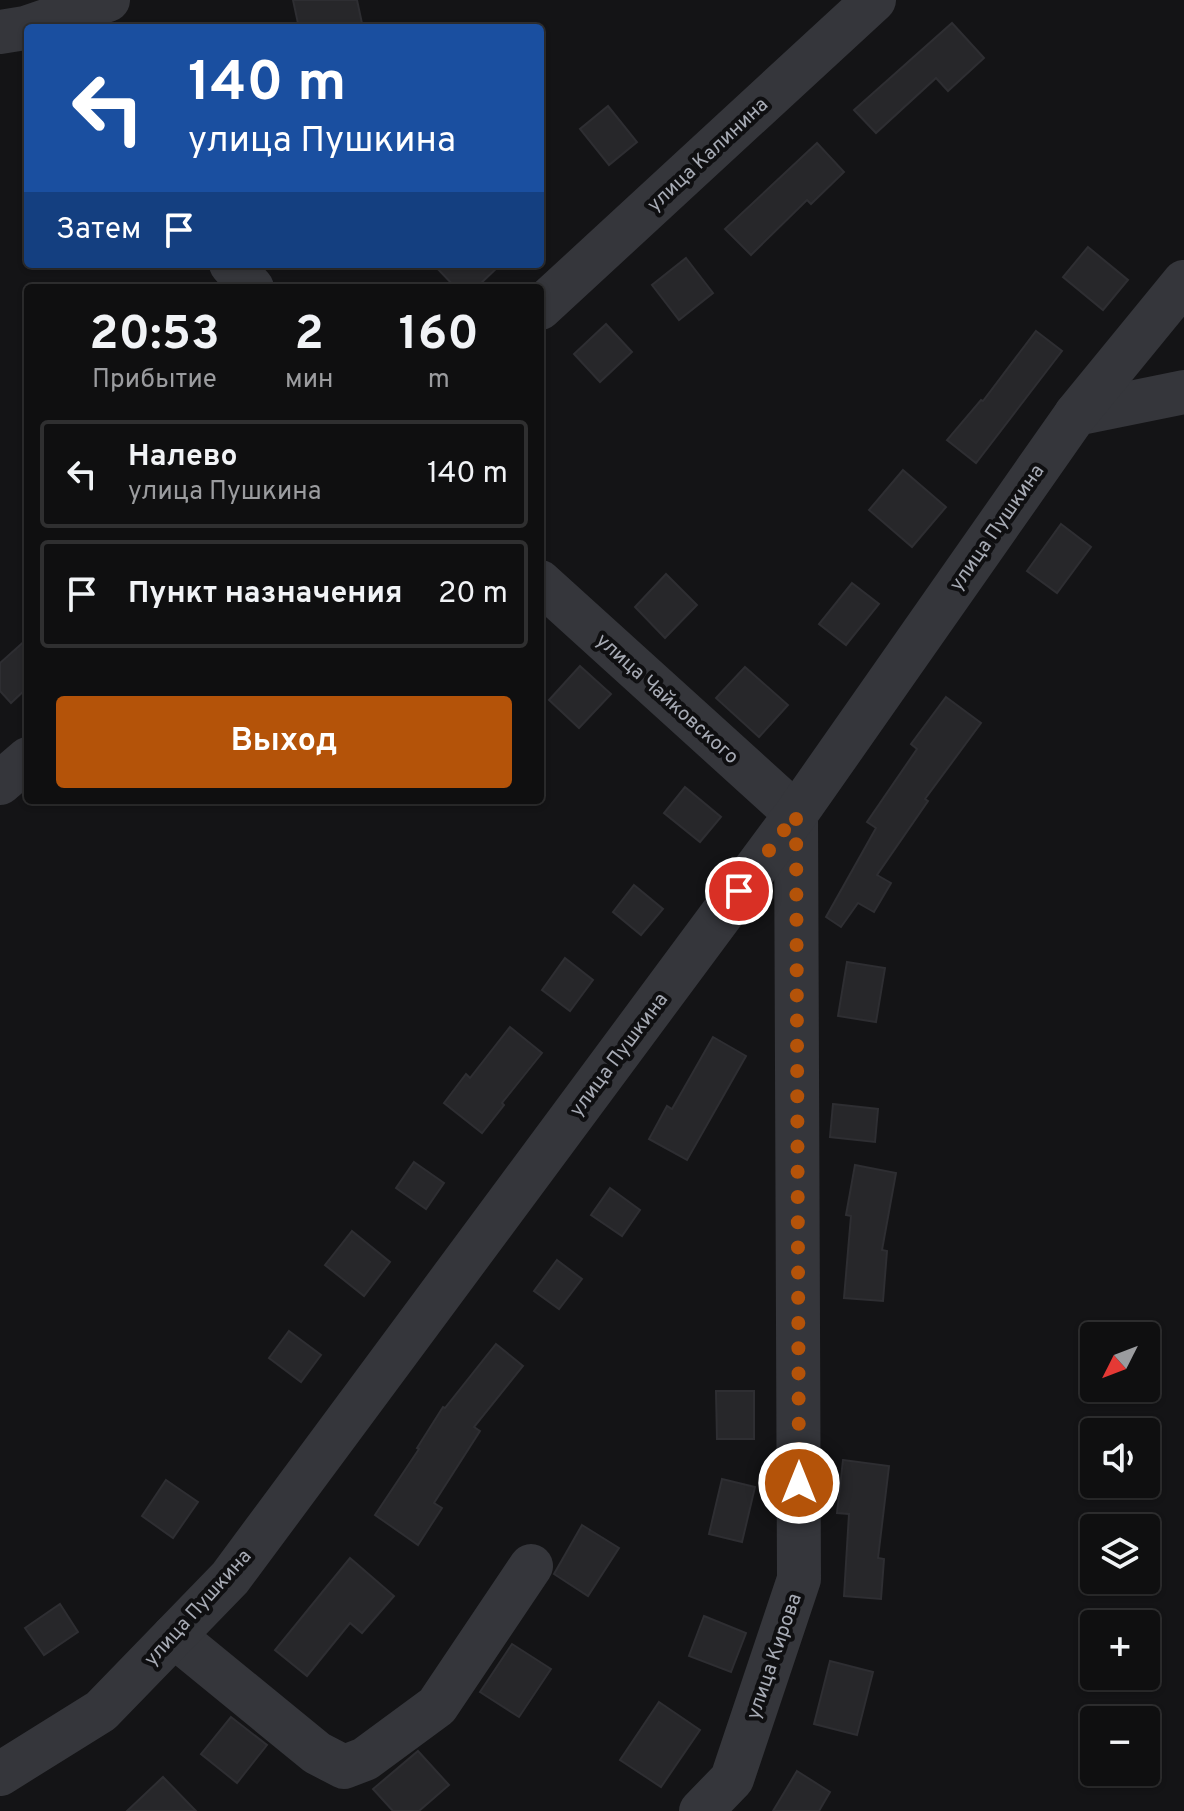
<!DOCTYPE html>
<html lang="ru">
<meta charset="utf-8">
<style>
:root{--surface:#0f0f10;--page:#181819;--text:#f1f3f6;--muted:#9b9c9f;--line:#2f2f30;--accent:#b45309}
body{margin:0;font-family:Overpass,sans-serif;background:var(--page);color:var(--text);height:100vh;display:flex;flex-direction:column;font-size:30px;white-space:nowrap}
*{box-sizing:border-box;margin:0}
p{font-size:26px;color:var(--muted)}
.icon{flex:none;width:44px;height:44px;fill:none;stroke:currentColor;stroke-width:2;stroke-linecap:round;stroke-linejoin:round}
.map{position:relative;flex:1;overflow:hidden}
.details{position:absolute;left:24px;top:284px;width:520px;height:520px;display:flex;flex-direction:column;background:var(--surface);border-radius:8px;box-shadow:0 2px 6px #0004,0 0 0 2px var(--line)}
.details>*{flex:none}
.hud{position:absolute;left:24px;top:24px;width:520px;height:244px;border-radius:8px;box-shadow:0 2px 6px #0004,0 0 0 2px var(--line);background:#1a4fa0;color:#fff;overflow:hidden}
.needle{width:52px;rotate:228deg}
.fabs{position:absolute;left:1080px;top:1322px;display:grid;gap:16px}
.fabs a{display:grid;place-items:center;width:80px;height:80px;border-radius:8px;background:var(--surface);box-shadow:0 2px 6px #0004,0 0 0 2px var(--line);font-size:40px}
.pin{position:absolute;display:grid;place-items:center;width:68px;height:68px;color:#fff;margin:-34px;border:4px solid #fff;border-radius:50%;box-shadow:0 2px 8px #0007}
.me{position:absolute;width:88px;margin:-44px;rotate:0deg;stroke-linejoin:round;filter:drop-shadow(0 0 6px #0008)}
.turn{display:flex;align-items:center;gap:28px;height:168px;padding:0 32px;font-size:36px}
.turn .icon{width:104px;height:104px;stroke-width:2.5}
.turn b{display:block;font-size:56px;line-height:68px}
.then{display:flex;align-items:center;height:76px;padding:0 32px;background:#0003;gap:16px;font-size:30px}
.eta{display:flex;justify-content:space-evenly;align-items:center;height:136px;text-align:center}
.eta b{font-size:48px;font-weight:700;line-height:56px}
.primary-button{display:flex;gap:16px;margin-top:auto;padding:16px 32px}
.primary-button a{flex:1;height:92px;border-radius:8px;background:var(--accent);color:#fff;font-size:32px;font-weight:700;line-height:92px;text-align:center}
ul{padding:0;list-style:none}
li{display:flex;align-items:center;gap:24px;height:108px;margin:0 16px 12px;padding:0 16px;border:4px solid var(--line);border-radius:8px}
li div{flex:1}
li b{display:block;font-size:30px}
li em{font-style:normal}
.map>svg:first-child{display:block}
.building{fill:#27272a;stroke:#2e2e32;stroke-width:2}
.lines{fill:none;stroke-linecap:round;stroke-linejoin:round}
.minor{stroke:#35363b;stroke-width:44}
.route{stroke:#b45309;stroke-width:14;stroke-dasharray:0 25.2}
.labels{text-anchor:middle;stroke-width:8;stroke-linejoin:round;paint-order:stroke}
.street-label{font-size:20px;fill:#a7abb5;stroke:#0f0f11}
</style>
<div class="map">
<svg width="1184" height="1811" viewBox="0 0 1184 1811">
<rect width="100%" height="100%" fill="#141416"/>
<!-- building -->
<g class="building">
<path d="M 293,0 L 357,0 L 363,28 L 299,28 Z"/>
<path d="M 952,23 L 984,58 L 948,91 L 936,78 L 876,133 L 854,110 Z"/>
<path d="M 608,106 L 637,142 L 609,165 L 580,129 Z"/>
<path d="M 817,143 L 844,172 L 811,204 L 807,200 L 751,255 L 725,229 Z"/>
<path d="M 1088,247 L 1128,280 L 1103,310 L 1063,277 Z"/>
<path d="M 686,258 L 713,293 L 679,320 L 652,285 Z"/>
<path d="M 433,264 L 501,264 L 476,288 L 456,288 Z"/>
<path d="M 606,324 L 632,352 L 600,382 L 574,354 Z"/>
<path d="M 1036,331 L 1062,351 L 976,463 L 947,440 L 981,400 L 983,401 Z"/>
<path d="M 903,470 L 946,507 L 912,547 L 869,510 Z"/>
<path d="M 1061,524 L 1091,547 L 1057,593 L 1027,571 Z"/>
<path d="M 666,574 L 697,605 L 665,638 L 635,607 Z"/>
<path d="M 852,583 L 879,604 L 846,645 L 819,624 Z"/>
<path d="M 28,638 L 28,687 L 11,703 L 0,691 L 0,663 Z"/>
<path d="M 580,666 L 611,694 L 579,728 L 549,700 Z"/>
<path d="M 745,667 L 788,705 L 759,737 L 716,698 Z"/>
<path d="M 946,697 L 981,723 L 925,799 L 928,801 L 877,875 L 891,883 L 874,912 L 858,903 L 841,927 L 826,917 L 876,828 L 867,822 L 917,749 L 911,744 Z"/>
<path d="M 685,787 L 721,817 L 700,842 L 664,813 Z"/>
<path d="M 634,885 L 663,909 L 641,935 L 613,912 Z"/>
<path d="M 565,958 L 593,980 L 570,1011 L 542,990 Z"/>
<path d="M 847,962 L 885,968 L 876,1022 L 838,1016 Z"/>
<path d="M 510,1027 L 542,1053 L 502,1103 L 504,1105 L 482,1133 L 444,1103 L 466,1074 L 470,1078 Z"/>
<path d="M 713,1037 L 746,1056 L 687,1160 L 649,1139 L 667,1106 L 672,1109 Z"/>
<path d="M 833,1104 L 878,1109 L 875,1142 L 830,1137 Z"/>
<path d="M 414,1162 L 444,1183 L 426,1209 L 396,1188 Z"/>
<path d="M 855,1165 L 896,1173 L 882,1250 L 887,1251 L 883,1301 L 844,1298 L 851,1216 L 846,1215 Z"/>
<path d="M 610,1188 L 640,1210 L 622,1236 L 591,1215 Z"/>
<path d="M 352,1231 L 390,1262 L 364,1296 L 325,1265 Z"/>
<path d="M 557,1260 L 582,1279 L 559,1309 L 534,1291 Z"/>
<path d="M 289,1331 L 321,1355 L 301,1382 L 269,1358 Z"/>
<path d="M 496,1344 L 523,1366 L 474,1427 L 480,1431 L 434,1503 L 442,1508 L 418,1545 L 375,1515 L 419,1449 L 417,1448 L 443,1407 L 445,1408 Z"/>
<path d="M 716,1391 L 754,1391 L 754,1439 L 717,1439 Z"/>
<path d="M 843,1460 L 889,1466 L 878,1558 L 884,1559 L 881,1599 L 844,1596 L 849,1514 L 837,1513 Z"/>
<path d="M 722,1479 L 755,1487 L 742,1542 L 709,1534 Z"/>
<path d="M 166,1480 L 198,1502 L 173,1538 L 142,1516 Z"/>
<path d="M 582,1525 L 619,1548 L 588,1596 L 554,1574 Z"/>
<path d="M 350,1558 L 394,1596 L 362,1633 L 350,1623 L 307,1676 L 275,1650 Z"/>
<path d="M 60,1604 L 78,1632 L 44,1655 L 25,1628 Z"/>
<path d="M 704,1616 L 746,1633 L 731,1672 L 689,1656 Z"/>
<path d="M 512,1644 L 551,1669 L 519,1717 L 480,1692 Z"/>
<path d="M 830,1661 L 873,1672 L 857,1735 L 814,1724 Z"/>
<path d="M 659,1702 L 700,1730 L 661,1787 L 620,1760 Z"/>
<path d="M 231,1717 L 267,1745 L 237,1783 L 201,1754 Z"/>
<path d="M 418,1751 L 449,1785 L 419,1811 L 393,1811 L 373,1789 Z"/>
<path d="M 797,1771 L 830,1792 L 819,1811 L 773,1811 Z"/>
<path d="M 163,1777 L 196,1811 L 127,1811 Z"/>
</g>
<g class="lines">
<!-- minor -->
<g class="minor">
<path d="M 0,32 L 25,28 L 108,0"/>
<path d="M 231,264 L 252,288"/>
<path d="M 540,308 L 874,0"/>
<path d="M 1076,414 L 1184,392"/>
<path d="M 540,582 L 796,814 L 799,1579 L 732,1779 L 701,1811"/>
<path d="M 0,783 L 28,759"/>
<path d="M 174,1636 L 317,1753 L 344,1767 L 365,1759 L 437,1706 L 531,1566"/>
<path d="M 0,1774 L 101,1711 L 230,1578 L 796,814 L 1076,414 L 1184,282"/>
</g>
</g>
<g class="lines">
<!-- route -->
<path class="route" d="M 739,891 L 796,814 L 799,1483"/>
</g>
<g class="labels">
<!-- street labels -->
<g class="street-label">
<text transform="translate(707 154) rotate(-43)" y="7">улица Калинина</text>
<text transform="translate(996 527) rotate(-55)" y="7">улица Пушкина</text>
<text transform="translate(668 698) rotate(42)" y="7">улица Чайковского</text>
<text transform="translate(618 1054) rotate(-53)" y="7">улица Пушкина</text>
<text transform="translate(197 1607) rotate(-48)" y="7">улица Пушкина</text>
<text transform="translate(773 1656) rotate(-71)" y="7">улица Кирова</text>
</g>
</g>
</svg>
<div class="fabs">
<a><svg class="needle" viewBox="-14 -14 28 28"><path d="M0-13l5 13h-10z" fill="#e53935"/><path d="M0 13l5-13h-10z" fill="#9b9c9f"/></svg></a>
<a><svg class="icon" aria-label="sound" viewBox="0 0 24 24"><path d="M4 9h4l5-4v14l-5-4H4zM17 9q2 3 0 6"/></svg></a>
<a><svg class="icon" aria-label="layers" viewBox="0 0 24 24"><path d="M12 4l9 5-9 5-9-5zM3 14l9 5 9-5"/></svg></a>
<a>+</a>
<a>−</a>
</div>
<div class="pin" style="left:739px;top:891px;background:#d93025"><svg class="icon" aria-label="arrive" viewBox="0 0 24 24"><path d="M6 21V4h12l-3 4 3 4H6"/></svg></div>
<svg class="me" style="left:799px;top:1483px" viewBox="-20 -20 40 40"><circle r="17" fill="#b45309" stroke="#fff" stroke-width="3"/><path d="M0-11L8 9 0 5-8 9z" fill="#fff"/></svg>
<div class="hud">
<div class="turn"><svg class="icon" aria-label="left" viewBox="0 0 24 24"><path d="M17 20v-9H6M10 6l-5 5 5 5"/></svg><div><b>140 m</b>улица Пушкина</div></div>
<div class="then">Затем<svg class="icon" aria-label="arrive" viewBox="0 0 24 24"><path d="M6 21V4h12l-3 4 3 4H6"/></svg></div>
</div>
<section class="details">
<div class="eta">
<div><b>20:53</b><p>Прибытие</p></div>
<div><b>2</b><p>мин</p></div>
<div><b>160</b><p>m</p></div>
</div>
<ul>
<li><svg class="icon" aria-label="left" viewBox="0 0 24 24"><path d="M17 20v-9H6M10 6l-5 5 5 5"/></svg><div><b>Налево</b><p>улица Пушкина</p></div><em>140 m</em></li>
<li><svg class="icon" aria-label="arrive" viewBox="0 0 24 24"><path d="M6 21V4h12l-3 4 3 4H6"/></svg><div><b>Пункт назначения</b></div><em>20 m</em></li>
</ul>
<div class="primary-button"><a>Выход</a></div>
</section>
</div>
